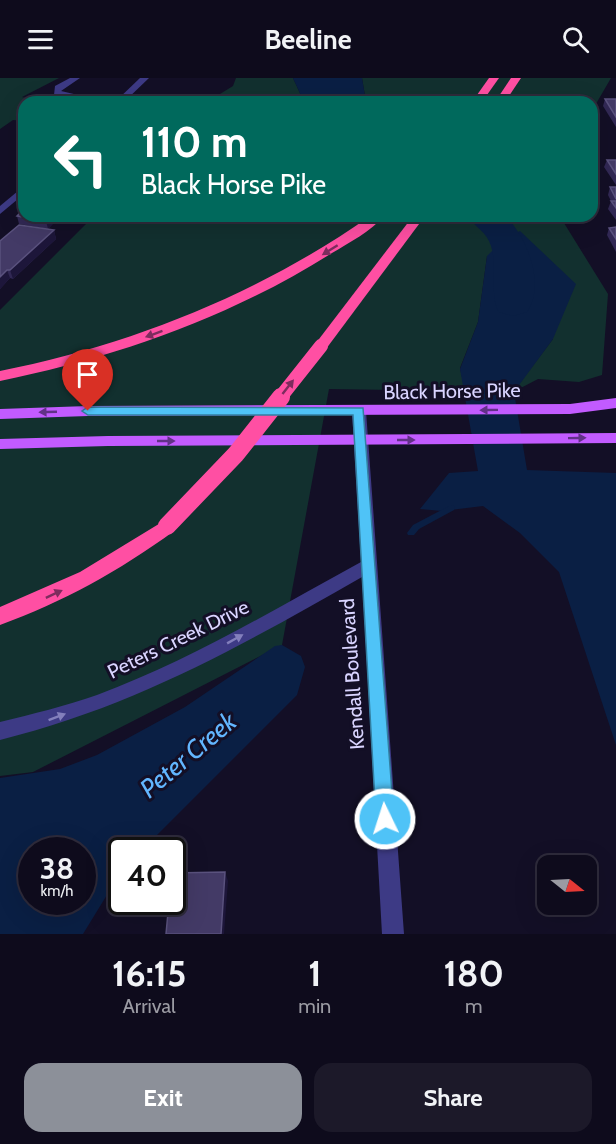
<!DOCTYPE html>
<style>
:root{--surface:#0e0b1c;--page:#1c1929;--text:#f1f3f6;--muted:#9b9ba3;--line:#2e2b3b;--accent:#8c9099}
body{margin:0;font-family:Cabin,sans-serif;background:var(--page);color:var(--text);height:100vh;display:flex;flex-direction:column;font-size:22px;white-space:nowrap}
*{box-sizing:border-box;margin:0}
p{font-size:20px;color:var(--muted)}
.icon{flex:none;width:33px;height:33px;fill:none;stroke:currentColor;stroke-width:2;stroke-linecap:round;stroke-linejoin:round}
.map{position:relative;height:856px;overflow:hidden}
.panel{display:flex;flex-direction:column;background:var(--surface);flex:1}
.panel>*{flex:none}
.banner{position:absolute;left:18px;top:18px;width:580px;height:126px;border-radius:18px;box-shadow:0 6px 24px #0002,0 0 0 2px var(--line);background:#00695c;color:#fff;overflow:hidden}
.needle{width:39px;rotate:108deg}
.buttons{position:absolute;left:537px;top:777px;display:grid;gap:12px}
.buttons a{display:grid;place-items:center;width:60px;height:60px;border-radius:12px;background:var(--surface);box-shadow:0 6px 24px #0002,0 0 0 2px var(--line);font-size:30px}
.speed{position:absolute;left:18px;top:759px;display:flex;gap:12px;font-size:30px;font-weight:700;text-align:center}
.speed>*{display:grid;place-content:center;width:78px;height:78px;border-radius:50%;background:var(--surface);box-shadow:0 6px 24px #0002,0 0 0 2px var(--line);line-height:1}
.speed small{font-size:15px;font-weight:400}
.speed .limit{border:3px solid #111;border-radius:9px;background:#fff;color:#111}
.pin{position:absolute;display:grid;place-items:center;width:51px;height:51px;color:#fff;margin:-62px -26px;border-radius:50% 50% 50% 0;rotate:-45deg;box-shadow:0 0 6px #0007}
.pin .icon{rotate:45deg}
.me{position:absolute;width:66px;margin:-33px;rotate:356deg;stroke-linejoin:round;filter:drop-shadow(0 0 4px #0008)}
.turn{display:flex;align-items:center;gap:21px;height:126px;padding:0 24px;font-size:27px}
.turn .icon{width:78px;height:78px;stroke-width:2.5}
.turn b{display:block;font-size:42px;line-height:51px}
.eta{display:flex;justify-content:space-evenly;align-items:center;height:102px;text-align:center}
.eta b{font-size:36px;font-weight:700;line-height:42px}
.cta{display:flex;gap:12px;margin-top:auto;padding:12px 24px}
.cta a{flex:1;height:69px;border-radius:18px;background:var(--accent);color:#fff;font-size:24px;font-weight:700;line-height:69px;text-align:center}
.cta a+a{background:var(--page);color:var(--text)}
header{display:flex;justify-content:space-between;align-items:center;height:78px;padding:0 24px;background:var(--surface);font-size:27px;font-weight:700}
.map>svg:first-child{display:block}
.green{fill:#12302f}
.water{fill:#0a1f44;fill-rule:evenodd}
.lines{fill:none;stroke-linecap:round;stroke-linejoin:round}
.stream{fill:#0a1f44;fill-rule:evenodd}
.river{fill:#0a1f44;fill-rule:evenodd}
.service{fill:#3d3a85;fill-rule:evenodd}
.minor{fill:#3d3a85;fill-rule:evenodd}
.tertiary{fill:#3d3a85;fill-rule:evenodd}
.primary{fill:#c25bff;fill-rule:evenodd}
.motorway{fill:#ff4fa3;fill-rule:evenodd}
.motorway-bridge-far1{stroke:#ff4fa3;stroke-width:14}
.motorway-bridge{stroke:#ff4fa3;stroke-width:18}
.wall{fill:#312854}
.shaded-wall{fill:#1d163a}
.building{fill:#433a66;stroke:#5a527e;stroke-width:1.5}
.oneway{fill:#7d2c5e}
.oneway2{fill:#623188}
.oneway3{fill:#837fbc}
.route{fill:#4fc3f7;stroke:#337fa1;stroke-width:1.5}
.labels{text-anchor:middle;stroke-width:6;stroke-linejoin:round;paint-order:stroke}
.street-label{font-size:20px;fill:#d9d4ff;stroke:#130f26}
.near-water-label{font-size:26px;font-style:italic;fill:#62b6ff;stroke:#130f26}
</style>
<header><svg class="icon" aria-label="menu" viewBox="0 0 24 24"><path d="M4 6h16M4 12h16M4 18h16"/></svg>Beeline<svg class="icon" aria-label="search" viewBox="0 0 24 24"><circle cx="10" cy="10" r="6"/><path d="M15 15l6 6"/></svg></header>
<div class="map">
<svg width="616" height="856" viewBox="0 0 616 856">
<rect width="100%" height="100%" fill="#130f26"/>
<!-- green -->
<g class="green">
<path d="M 0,0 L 59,0 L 22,19 L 36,24 L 24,24 L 24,43 L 13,42 L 0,51 Z"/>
<path d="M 236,0 L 293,0 L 304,24 L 207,24 L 233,8 Z"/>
<path d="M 362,0 L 611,0 L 593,31 L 592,24 L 366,24 Z"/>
<path d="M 94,138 L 563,138 L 564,145 L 608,216 L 602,297 L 579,304 L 538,301 L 513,314 L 553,261 L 487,178 L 478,244 L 460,290 L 465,313 L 329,311 L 282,567 L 33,694 L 0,698 L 0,232 Z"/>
</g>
<!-- water -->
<g class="water">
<path d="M 293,0 L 362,0 L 366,24 L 304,24 Z"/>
<path d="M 520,153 L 576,206 L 553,261 L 514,314 L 527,392 L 616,395 L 616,667 L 559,494 L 520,455 L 483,428 L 442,433 L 420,431 L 449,395 L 478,393 L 460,291 L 478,244 L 487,178 L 505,160 Z"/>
<path d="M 282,567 L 301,578 L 305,589 L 297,617 L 142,772 L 122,772 L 121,794 L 83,856 L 0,856 L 0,700 L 60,691 L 97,677 L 185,629 L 275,568 ZM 82,772 L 82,824 L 32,824 L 32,772 Z"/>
</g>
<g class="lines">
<!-- stream -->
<path class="stream" d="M 451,427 L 454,428 L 455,430 L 454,432 L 419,451 L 414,457 L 408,457 L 407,455 L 413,447 Z"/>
<!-- river -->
<path class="river" d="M 467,138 L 506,138 C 527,160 546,206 527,234 L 513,238 L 499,234 C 489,219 498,189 491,168 C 487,154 475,149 467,138 Z"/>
<!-- service -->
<path class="service" d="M 70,0 L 80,0 L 61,13 L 108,24 L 91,24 L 54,17 L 55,8 Z"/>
<!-- minor -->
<g class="minor">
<path d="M 140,0 L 149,0 L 124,24 L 115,24 Z"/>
<path d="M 24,108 L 24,116 L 0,136 L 0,128 Z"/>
</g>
<!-- tertiary -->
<path class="tertiary" d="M 359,328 L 366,333 L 404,856 L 382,856 L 362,499 C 241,568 136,628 0,662 L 0,644 C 33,636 65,628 97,617 C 189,583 275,531 361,484 L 352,333 Z"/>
<!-- primary -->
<g class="primary">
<path d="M 616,320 L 616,330 L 570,336 L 88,338 L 0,341 L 0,331 L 88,328 L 570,326 Z"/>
<path d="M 616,355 L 616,365 L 108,368 L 0,371 L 0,361 L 108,358 Z"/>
</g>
<!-- motorway -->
<g class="motorway">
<path d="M 489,0 L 499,0 L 482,24 L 472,24 Z"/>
<path d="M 511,0 L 521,0 L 505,24 L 495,24 Z"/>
<path d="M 370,138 L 384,138 C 371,153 349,165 332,175 C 233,238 115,280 0,303 L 0,293 C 131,267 261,215 370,138 Z"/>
<path d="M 413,138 L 425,138 L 326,271 L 316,271 L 314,268 L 316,265 Z"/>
<path d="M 167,441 L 174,443 L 176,448 L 174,453 C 119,493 63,524 0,547 L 0,529 L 80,494 Z"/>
</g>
<!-- motorway-bridge-far1 -->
<path class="motorway-bridge-far1" d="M 279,321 L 321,268"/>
<!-- motorway-bridge -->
<path class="motorway-bridge" d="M 167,448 L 236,376 L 281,319"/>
</g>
<!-- wall -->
<g class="wall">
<path d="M 605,21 L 616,21 L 616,49 L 603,28 Z"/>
<path d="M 607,82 L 616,82 L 616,107 L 604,89 Z"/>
<path d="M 610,109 L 616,109 L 616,142 L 608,131 L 611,123 L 608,117 Z"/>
<path d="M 17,138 L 60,138 L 48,151 L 19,146 Z"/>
<path d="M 616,149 L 616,174 L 607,157 L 609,150 Z"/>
<path d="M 54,152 L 56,161 L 13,201 L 10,200 L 0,211 L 0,163 Z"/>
</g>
<!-- shaded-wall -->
<g class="shaded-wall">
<path d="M 50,138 L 60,138 L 48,151 L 46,143 Z"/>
<path d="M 54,152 L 56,161 L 13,201 L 10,192 Z"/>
<path d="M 7,192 L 10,200 L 0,211 L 0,199 Z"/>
<path d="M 225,794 L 228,803 L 224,856 L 221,856 Z"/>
</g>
<!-- building -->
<g class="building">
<path d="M 605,21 L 616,21 L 616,39 Z"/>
<path d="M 607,82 L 616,82 L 616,96 Z"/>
<path d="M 610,109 L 616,109 L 616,121 Z"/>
<path d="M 611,123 L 616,123 L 616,130 Z"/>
<path d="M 24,131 L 24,138 L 50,138 L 46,143 L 17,138 Z"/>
<path d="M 19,147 L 54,152 L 10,192 L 7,192 L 0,199 L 0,163 Z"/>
<path d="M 616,149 L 616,161 L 609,150 Z"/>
<path d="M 225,794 L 221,856 L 166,856 L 169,824 L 172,824 L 172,795 Z"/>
</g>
<!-- one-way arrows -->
<defs><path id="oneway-solid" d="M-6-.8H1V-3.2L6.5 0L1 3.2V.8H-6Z" transform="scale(1.5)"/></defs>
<g class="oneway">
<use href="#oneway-solid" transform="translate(330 172) rotate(148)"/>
<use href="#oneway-solid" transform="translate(154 256) rotate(160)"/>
<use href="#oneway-solid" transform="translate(288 309) rotate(-52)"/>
<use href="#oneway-solid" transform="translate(54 516) rotate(-25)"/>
</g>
<g class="oneway2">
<use href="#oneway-solid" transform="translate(489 332) rotate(179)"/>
<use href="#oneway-solid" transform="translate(48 334) rotate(178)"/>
<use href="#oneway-solid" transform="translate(577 360) rotate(-1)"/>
<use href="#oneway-solid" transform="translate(406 362)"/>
<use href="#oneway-solid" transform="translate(166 363)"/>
</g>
<g class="oneway3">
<use href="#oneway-solid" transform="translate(235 561) rotate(-29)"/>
<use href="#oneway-solid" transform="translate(57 639) rotate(-21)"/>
</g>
<!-- route -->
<path class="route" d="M 88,329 L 363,330 L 394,741 L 391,747 L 385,750 L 378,747 L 376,741 L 353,337 L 88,337 L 82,333 Z"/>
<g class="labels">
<!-- street labels -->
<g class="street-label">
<text transform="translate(452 313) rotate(-1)" y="7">Black Horse Pike</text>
<text transform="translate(178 561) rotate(-26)" y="7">Peters Creek Drive</text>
<text transform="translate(352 596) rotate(-94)" y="7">Kendall Boulevard</text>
</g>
<!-- near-water labels -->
<g class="near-water-label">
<text transform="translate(188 677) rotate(-40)" y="9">Peter Creek</text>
</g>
</g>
</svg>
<div class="buttons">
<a><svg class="needle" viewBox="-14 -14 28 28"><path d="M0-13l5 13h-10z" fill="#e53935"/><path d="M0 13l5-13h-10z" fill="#9b9ba3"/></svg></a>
</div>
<div class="speed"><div>38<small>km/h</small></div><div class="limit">40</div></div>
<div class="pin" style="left:88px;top:333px;background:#d93025"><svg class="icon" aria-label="arrive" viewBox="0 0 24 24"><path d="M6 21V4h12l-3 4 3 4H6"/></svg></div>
<svg class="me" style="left:385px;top:741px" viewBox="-20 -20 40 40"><circle r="17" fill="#4fc3f7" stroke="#fff" stroke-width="3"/><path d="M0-11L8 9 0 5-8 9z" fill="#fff"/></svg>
<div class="banner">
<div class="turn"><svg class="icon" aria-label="left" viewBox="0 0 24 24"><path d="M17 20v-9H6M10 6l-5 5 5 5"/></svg><div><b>110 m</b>Black Horse Pike</div></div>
</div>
</div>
<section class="panel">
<div class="eta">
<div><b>16:15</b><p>Arrival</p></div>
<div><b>1</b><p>min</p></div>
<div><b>180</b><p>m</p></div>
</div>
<div class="cta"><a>Exit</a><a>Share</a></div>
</section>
